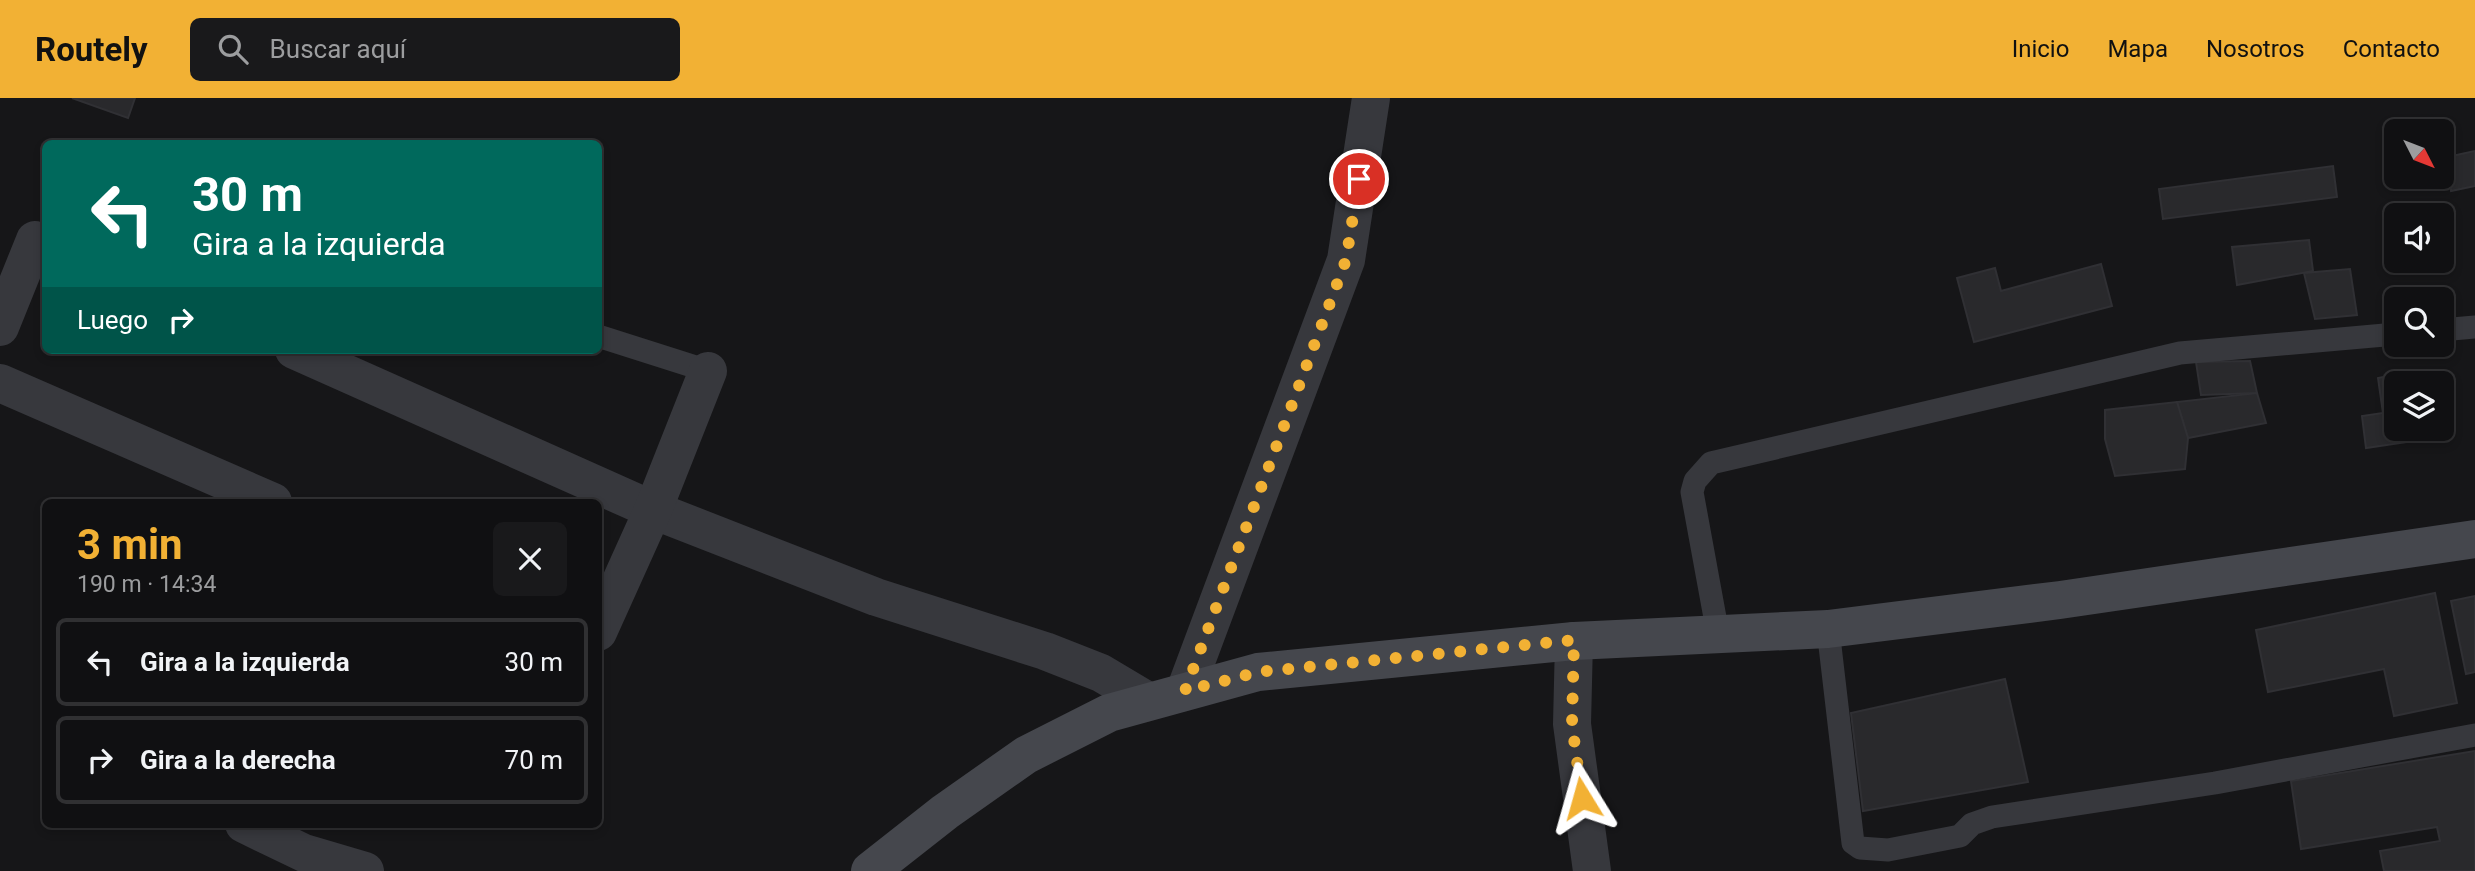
<!DOCTYPE html>
<html lang="es">
<meta charset="utf-8">
<style>
:root{--surface:#101012;--page:#19191b;--text:#f1f3f6;--muted:#9c9d9f;--line:#303032;--accent:#f2b134}
body{margin:0;font-family:Roboto,sans-serif;background:var(--page);color:var(--text);height:100vh;display:flex;flex-direction:column;font-size:26px;white-space:nowrap}
*{box-sizing:border-box;margin:0}
p{font-size:23px;color:var(--muted)}
.icon{flex:none;width:38px;height:38px;fill:none;stroke:currentColor;stroke-width:2;stroke-linecap:round;stroke-linejoin:round}
.map{position:relative;flex:1;overflow:hidden}
.drawer{position:absolute;left:42px;top:401px;width:560px;height:329px;display:flex;flex-direction:column;background:var(--surface);border-radius:10px;box-shadow:0 4px 10px #0003,0 0 0 2px var(--line)}
.drawer>*{flex:none}
.top-card{position:absolute;left:42px;top:42px;width:560px;height:214px;border-radius:10px;box-shadow:0 4px 10px #0003,0 0 0 2px var(--line);background:#00695c;color:#fff;overflow:hidden}
.needle{width:46px;rotate:132deg}
.controls{position:absolute;left:2384px;top:21px;display:grid;gap:14px}
.controls a{display:grid;place-items:center;width:70px;height:70px;border-radius:10px;background:var(--surface);box-shadow:0 4px 10px #0003,0 0 0 2px var(--line);font-size:35px}
.pin{position:absolute;display:grid;place-items:center;width:60px;height:60px;color:#fff;margin:-30px;border:4px solid #fff;border-radius:50%;box-shadow:0 2px 7px #0007}
.me{position:absolute;width:77px;margin:-38px;rotate:352deg;stroke-linejoin:round;filter:drop-shadow(0 0 5px #0008)}
.turn{display:flex;align-items:center;gap:24px;height:147px;padding:0 35px;font-size:32px}
.turn .icon{width:91px;height:91px;stroke-width:2.5}
.turn b{display:block;font-size:49px;line-height:60px}
.then{display:flex;align-items:center;height:66px;padding:0 35px;background:#0003;gap:14px;font-size:26px}
.round{display:grid;place-items:center;flex:none;width:74px;height:74px;border-radius:10px;background:var(--page)}
.head{display:flex;align-items:center;justify-content:space-between;height:119px;padding:0 35px}
h1{font-size:42px;font-weight:700;line-height:52px;color:var(--accent)}
ul{padding:0;list-style:none}
li{display:flex;align-items:center;gap:21px;height:88px;margin:0 14px 10px;padding:0 21px;border:4px solid var(--line);border-radius:10px}
li div{flex:1}
li b{display:block;font-size:26px}
li em{font-style:normal}
header{display:flex;align-items:center;gap:42px;box-sizing:border-box;height:98px;padding:0 35px;background:var(--accent);color:#111}
header strong{font-size:33px}
nav{display:flex;gap:38px;margin-inline-start:auto;font-size:24px}
.search{width:490px;height:63px;background:var(--page);display:flex;align-items:center;gap:18px;box-sizing:border-box;padding:0 24px;border-radius:10px;color:var(--muted);font-size:26px}
.map>svg:first-child{display:block}
.building{fill:#29292c;stroke:#303034;stroke-width:2}
.lines{fill:none;stroke-linecap:round;stroke-linejoin:round}
.lane{stroke:#37383d;stroke-width:23}
.street{stroke:#37383d;stroke-width:38}
.secondary{stroke:#45474d;stroke-width:38}
.route{stroke:#f2b134;stroke-width:12;stroke-dasharray:0 21.6}
</style>
<header>
<strong>Routely</strong>
<div class="search"><svg class="icon" aria-label="search" viewBox="0 0 24 24"><circle cx="10" cy="10" r="6"/><path d="M15 15l6 6"/></svg>Buscar aquí</div>
<nav><a>Inicio</a><a>Mapa</a><a>Nosotros</a><a>Contacto</a></nav>
</header>
<div class="map">
<svg width="2475" height="773" viewBox="0 0 2475 773">
<rect width="100%" height="100%" fill="#161618"/>
<!-- building -->
<g class="building">
<path d="M 72,0 L 135,0 L 128,20 Z"/>
<path d="M 2475,53 L 2475,88 L 2451,93 L 2447,59 Z"/>
<path d="M 2333,68 L 2337,99 L 2163,121 L 2159,91 Z"/>
<path d="M 2309,142 L 2313,173 L 2237,187 L 2232,149 Z"/>
<path d="M 2101,166 L 2112,208 L 1974,244 L 1957,180 L 1995,170 L 2001,193 Z"/>
<path d="M 2350,171 L 2357,217 L 2315,221 L 2304,175 Z"/>
<path d="M 2250,263 L 2257,295 L 2201,297 L 2196,264 Z"/>
<path d="M 2404,275 L 2406,285 L 2396,285 L 2396,331 L 2412,331 L 2414,343 L 2366,350 L 2362,318 L 2383,315 L 2378,280 Z"/>
<path d="M 2257,295 L 2266,325 L 2188,340 L 2177,304 Z"/>
<path d="M 2177,304 L 2188,340 L 2185,371 L 2115,378 L 2105,341 L 2105,312 Z"/>
<path d="M 2435,495 L 2457,605 L 2394,618 L 2384,571 L 2268,594 L 2256,532 Z"/>
<path d="M 2475,498 L 2475,574 L 2466,576 L 2451,503 Z"/>
<path d="M 2005,581 L 2028,684 L 1863,713 L 1851,615 Z"/>
<path d="M 2475,653 L 2475,773 L 2384,773 L 2380,753 L 2440,743 L 2437,729 L 2301,751 L 2291,683 Z"/>
</g>
<g class="lines">
<!-- lane -->
<g class="lane">
<path d="M 2441,232 L 2475,229"/>
<path d="M 598,238 L 708,273"/>
<path d="M 1828,531 L 1853,745 L 1860,750 L 1888,752 L 1960,738 L 1972,726 L 1992,719 L 2215,685 L 2475,637"/>
<path d="M 1718,536 L 1692,394 L 1695,383 L 1711,365 L 2180,255 L 2396,236"/>
</g>
<!-- street -->
<g class="street">
<path d="M 0,229 L 35,142 L 46,146"/>
<path d="M 294,252 L 653,412 L 876,499 L 1045,553 L 1101,575 L 1148,603"/>
<path d="M 0,285 L 273,404"/>
<path d="M 598,534 L 653,412 L 708,273"/>
<path d="M 1574,543 L 1572,626 L 1592,773"/>
<path d="M 1185,593 L 1346,162 L 1371,0"/>
<path d="M 244,726 L 304,755 L 365,773"/>
</g>
<!-- secondary -->
<path class="secondary" d="M 870,773 L 945,714 L 1026,657 L 1109,615 L 1258,574 L 1574,543 L 1828,531 L 2060,502 L 2475,441"/>
</g>
<g class="lines">
<!-- route -->
<path class="route" d="M 1359,81 L 1346,162 L 1185,593 L 1258,574 L 1574,542 L 1572,626 L 1582,700"/>
</g>
</svg>
<div class="controls">
<a><svg class="needle" viewBox="-14 -14 28 28"><path d="M0-13l5 13h-10z" fill="#e53935"/><path d="M0 13l5-13h-10z" fill="#9c9d9f"/></svg></a>
<a><svg class="icon" aria-label="sound" viewBox="0 0 24 24"><path d="M4 9h4l5-4v14l-5-4H4zM17 9q2 3 0 6"/></svg></a>
<a><svg class="icon" aria-label="search" viewBox="0 0 24 24"><circle cx="10" cy="10" r="6"/><path d="M15 15l6 6"/></svg></a>
<a><svg class="icon" aria-label="layers" viewBox="0 0 24 24"><path d="M12 4l9 5-9 5-9-5zM3 14l9 5 9-5"/></svg></a>
</div>
<div class="pin" style="left:1359px;top:81px;background:#d93025"><svg class="icon" aria-label="arrive" viewBox="0 0 24 24"><path d="M6 21V4h12l-3 4 3 4H6"/></svg></div>
<svg class="me" style="left:1582px;top:700px" viewBox="-20 -20 40 40"><path d="M0-17L14 15 0 8-14 15z" fill="#f2b134" stroke="#fff" stroke-width="4"/></svg>
<div class="top-card">
<div class="turn"><svg class="icon" aria-label="left" viewBox="0 0 24 24"><path d="M17 20v-9H6M10 6l-5 5 5 5"/></svg><div><b>30 m</b>Gira a la izquierda</div></div>
<div class="then">Luego<svg class="icon" aria-label="right" viewBox="0 0 24 24"><path d="M7 20v-9h11M14 6l5 5-5 5"/></svg></div>
</div>
<section class="drawer">
<div class="head"><div><h1>3 min</h1><p>190 m · 14:34</p></div><a class="round"><svg class="icon" aria-label="close" viewBox="0 0 24 24"><path d="M6 6l12 12M18 6L6 18"/></svg></a></div>
<ul>
<li><svg class="icon" aria-label="left" viewBox="0 0 24 24"><path d="M17 20v-9H6M10 6l-5 5 5 5"/></svg><div><b>Gira a la izquierda</b></div><em>30 m</em></li>
<li><svg class="icon" aria-label="right" viewBox="0 0 24 24"><path d="M7 20v-9h11M14 6l5 5-5 5"/></svg><div><b>Gira a la derecha</b></div><em>70 m</em></li>
</ul>
</section>
</div>
